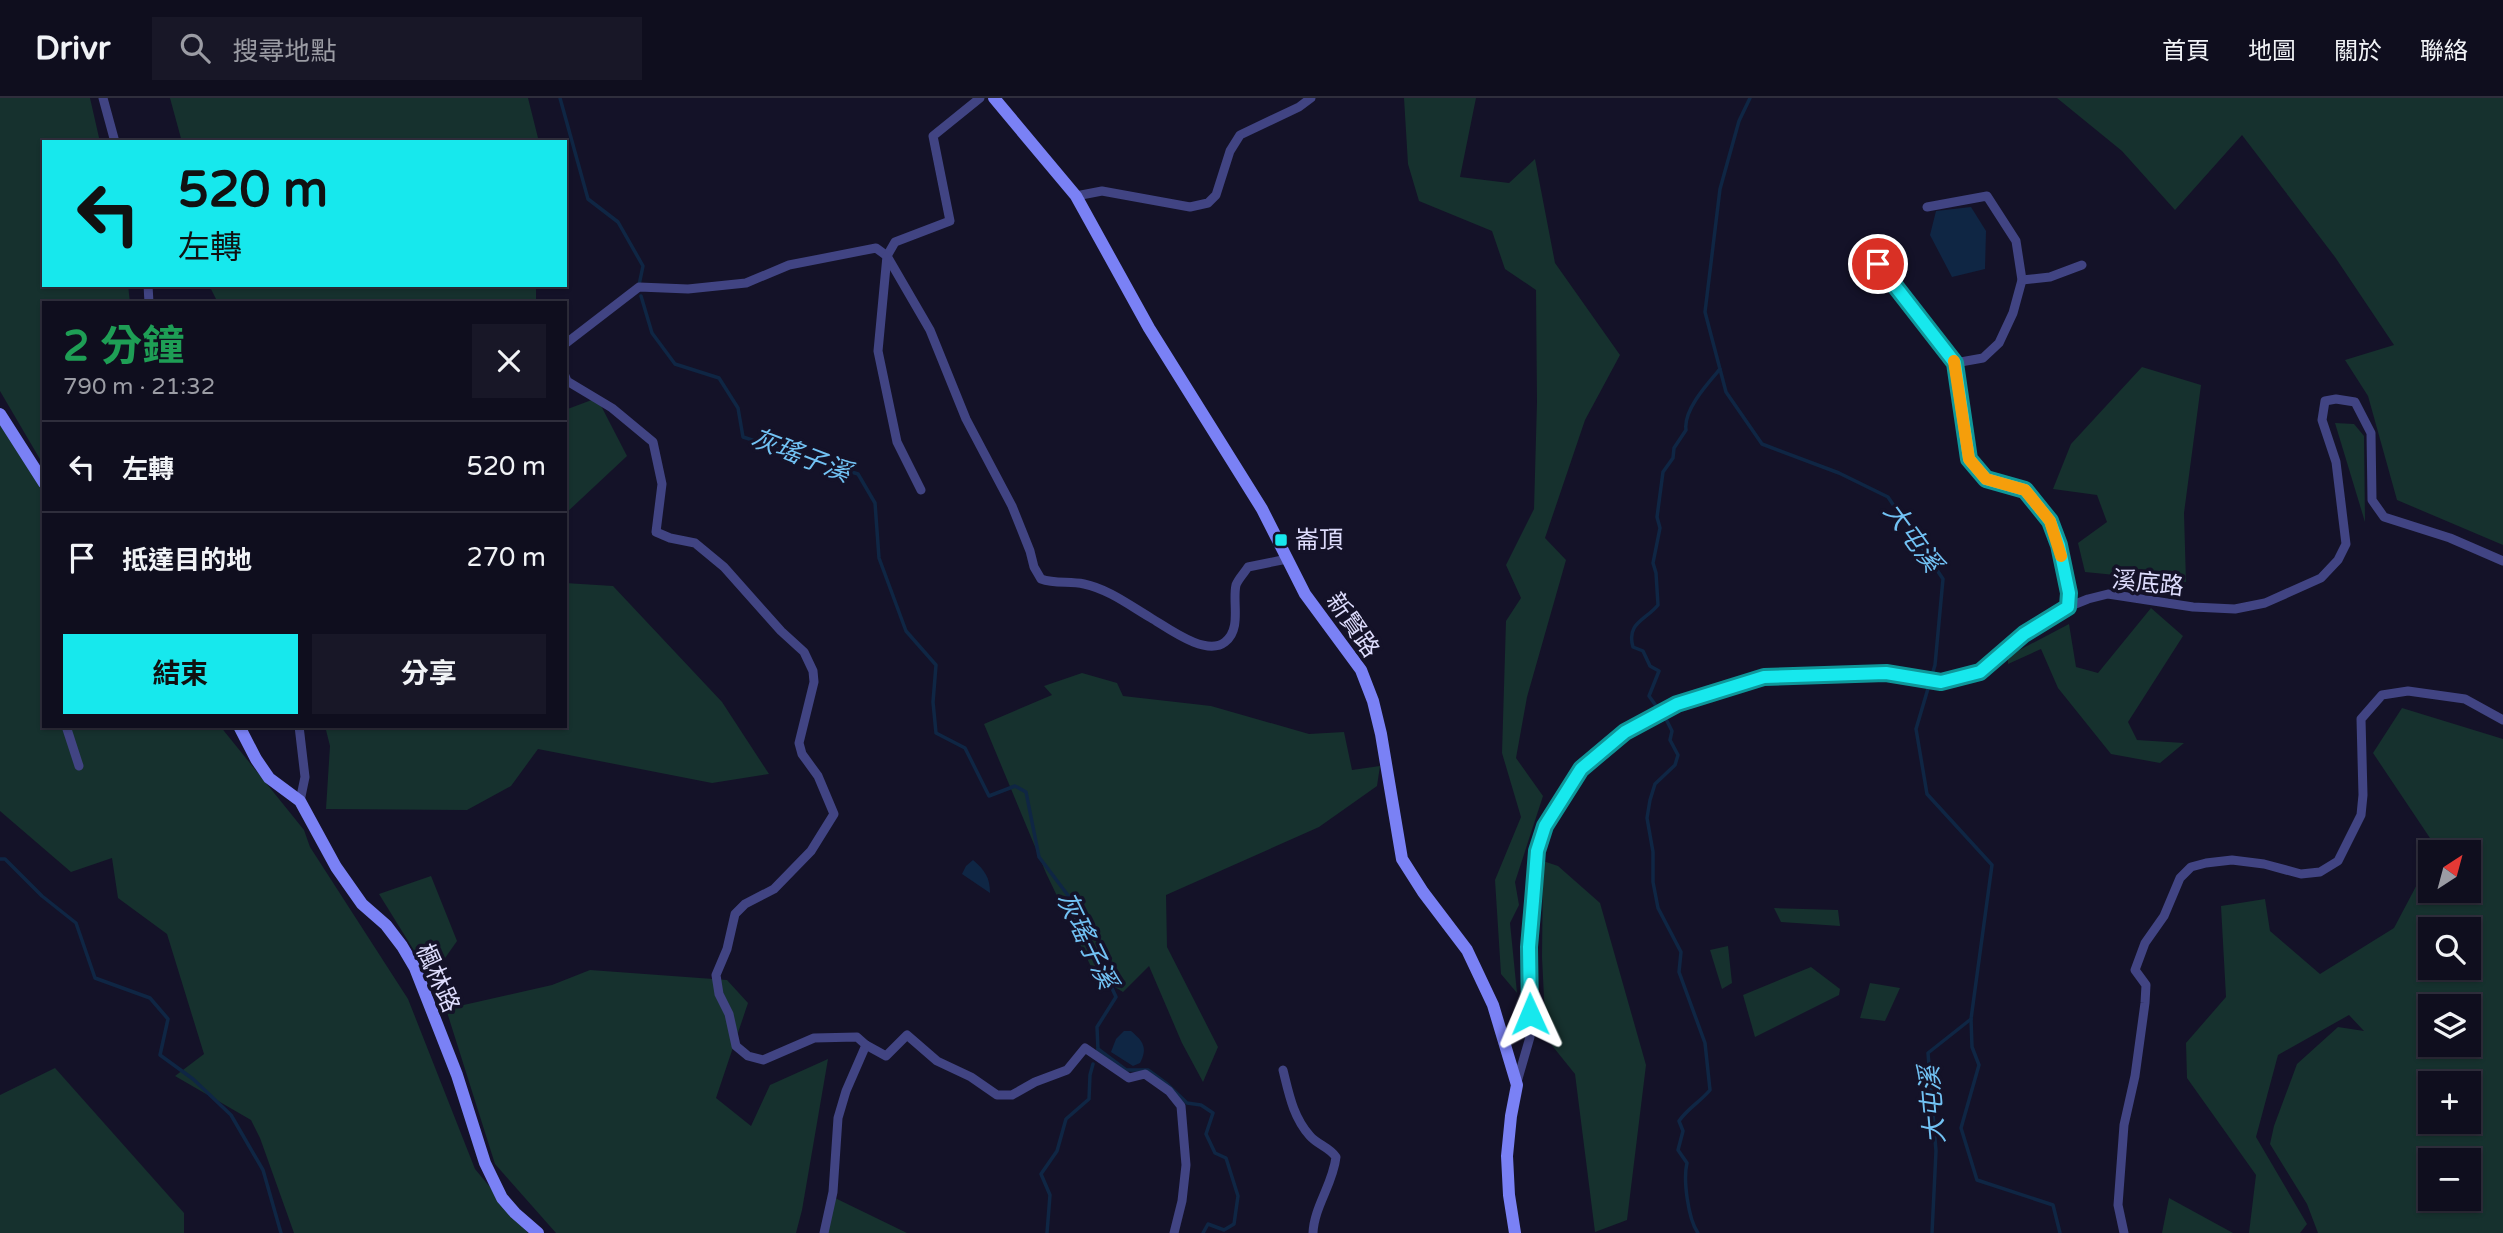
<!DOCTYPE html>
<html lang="zh-TW">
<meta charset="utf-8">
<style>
:root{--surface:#0f0e1e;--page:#181727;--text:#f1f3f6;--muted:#9b9ca4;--line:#2f2e3c;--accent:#17e8ed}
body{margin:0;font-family:"Varela Round","Noto Sans TC",sans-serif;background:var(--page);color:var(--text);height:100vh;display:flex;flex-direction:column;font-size:26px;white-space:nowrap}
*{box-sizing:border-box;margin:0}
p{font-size:23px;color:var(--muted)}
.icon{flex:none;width:38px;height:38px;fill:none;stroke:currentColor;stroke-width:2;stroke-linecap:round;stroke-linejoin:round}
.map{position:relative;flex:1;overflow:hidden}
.drawer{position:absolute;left:42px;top:203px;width:525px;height:427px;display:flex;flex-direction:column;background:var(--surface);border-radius:0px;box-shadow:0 2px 5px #0004,0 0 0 2px var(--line)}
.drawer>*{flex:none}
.hud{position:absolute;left:42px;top:42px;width:525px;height:147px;border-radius:0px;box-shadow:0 2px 5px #0004,0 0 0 2px var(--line);background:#17e8ed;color:#111;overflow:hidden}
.needle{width:46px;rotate:36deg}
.fabs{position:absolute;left:2418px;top:742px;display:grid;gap:14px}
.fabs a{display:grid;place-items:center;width:63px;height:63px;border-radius:0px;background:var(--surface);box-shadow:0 2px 5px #0004,0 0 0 2px var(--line);font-size:35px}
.pin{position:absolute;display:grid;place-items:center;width:60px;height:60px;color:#fff;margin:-30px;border:4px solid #fff;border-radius:50%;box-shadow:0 2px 7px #0007}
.me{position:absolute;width:77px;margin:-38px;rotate:359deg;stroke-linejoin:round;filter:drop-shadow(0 0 5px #0008)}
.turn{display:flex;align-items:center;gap:24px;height:147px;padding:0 21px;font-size:32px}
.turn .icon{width:91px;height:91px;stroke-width:2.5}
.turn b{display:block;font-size:49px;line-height:60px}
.round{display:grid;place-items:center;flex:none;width:74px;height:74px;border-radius:0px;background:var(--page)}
.head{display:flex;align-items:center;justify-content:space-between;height:119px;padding:0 21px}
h1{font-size:42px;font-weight:700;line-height:52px;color:#1e9e55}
.primary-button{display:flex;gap:14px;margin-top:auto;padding:14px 21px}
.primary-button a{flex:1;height:80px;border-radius:0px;background:var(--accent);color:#111;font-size:28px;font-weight:700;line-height:80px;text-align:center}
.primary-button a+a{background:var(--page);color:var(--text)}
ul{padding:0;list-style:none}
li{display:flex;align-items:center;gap:21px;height:91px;padding:0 21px;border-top:2px solid var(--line)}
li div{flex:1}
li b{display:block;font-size:26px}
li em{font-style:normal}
header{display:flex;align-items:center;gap:42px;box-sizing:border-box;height:98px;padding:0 35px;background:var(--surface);border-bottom:2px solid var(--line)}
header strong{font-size:33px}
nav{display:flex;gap:38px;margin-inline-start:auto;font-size:24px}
.search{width:490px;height:63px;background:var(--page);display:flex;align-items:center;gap:18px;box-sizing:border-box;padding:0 24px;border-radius:0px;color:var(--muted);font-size:26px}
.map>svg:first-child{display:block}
.green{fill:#16312e;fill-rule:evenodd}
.water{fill:#0f2644}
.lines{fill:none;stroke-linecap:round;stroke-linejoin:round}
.stream{stroke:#0f2644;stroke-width:3.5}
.street{stroke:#414483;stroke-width:9}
.secondary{stroke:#7a81f5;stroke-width:12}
.route-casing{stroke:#0f979a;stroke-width:18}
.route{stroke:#17e8ed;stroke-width:12}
.slow{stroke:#f59e0b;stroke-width:12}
.poi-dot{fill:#17e8ed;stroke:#141228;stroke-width:2.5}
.labels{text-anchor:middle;stroke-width:7;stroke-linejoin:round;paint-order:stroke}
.poi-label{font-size:24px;fill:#dddcfc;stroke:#141228;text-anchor:start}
.street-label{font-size:24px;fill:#dddcfc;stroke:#141228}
.water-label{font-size:26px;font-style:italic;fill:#72c2f4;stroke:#141228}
</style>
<header>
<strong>Drivr</strong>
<div class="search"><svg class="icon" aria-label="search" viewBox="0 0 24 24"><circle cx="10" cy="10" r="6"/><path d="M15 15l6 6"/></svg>搜尋地點</div>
<nav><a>首頁</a><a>地圖</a><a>關於</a><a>聯絡</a></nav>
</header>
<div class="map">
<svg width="2503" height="1135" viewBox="0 0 2503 1135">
<rect width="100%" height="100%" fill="#141228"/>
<!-- green -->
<g class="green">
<path d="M 0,0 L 90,0 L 100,44 L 44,44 L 44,187 L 128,187 L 130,205 L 44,205 L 44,368 L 0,293 Z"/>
<path d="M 170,0 L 528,0 L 539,44 L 182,44 Z"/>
<path d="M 1404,0 L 1476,0 L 1460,79 L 1509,85 L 1535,61 L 1555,165 L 1620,257 L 1585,322 L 1545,440 L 1566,462 L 1527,599 L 1516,660 L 1543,698 L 1515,784 L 1519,807 L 1510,825 L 1517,895 L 1501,876 L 1495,782 L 1521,719 L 1502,655 L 1506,523 L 1521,500 L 1506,467 L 1534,411 L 1537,304 L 1536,192 L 1505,171 L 1492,133 L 1419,103 L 1408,66 Z"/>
<path d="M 2057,0 L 2503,0 L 2503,447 L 2397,402 L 2368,298 L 2345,262 L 2394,247 L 2335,159 L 2242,37 L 2175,112 L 2122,53 Z"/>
<path d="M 209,187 L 536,187 L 536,205 L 218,205 Z"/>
<path d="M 2142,269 L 2201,287 L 2184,415 L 2186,484 L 2085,474 L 2078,445 L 2107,424 L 2097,397 L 2053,391 L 2071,346 Z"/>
<path d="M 597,300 L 627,358 L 565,416 L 565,312 Z"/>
<path d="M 0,318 L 44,381 L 44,628 L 220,628 L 304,732 L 310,749 L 408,901 L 475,1071 L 528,1135 L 294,1135 L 260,1040 L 251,1022 L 175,978 L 204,956 L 167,836 L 118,800 L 112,760 L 71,774 L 0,713 Z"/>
<path d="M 2335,325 L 2354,326 L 2364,338 L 2365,424 Z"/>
<path d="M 565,485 L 613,488 L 722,604 L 769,676 L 712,685 L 538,651 L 511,688 L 467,712 L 326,711 L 330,648 L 325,628 L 565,628 Z"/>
<path d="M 2151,510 L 2183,538 L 2128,624 L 2137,642 L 2184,645 L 2160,665 L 2111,656 L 2058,590 L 2041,551 L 2008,566 L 2008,558 L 2069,526 L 2076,569 L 2098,575 Z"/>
<path d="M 1082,575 L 1117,585 L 1123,598 L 1211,608 L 1309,636 L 1344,634 L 1352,672 L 1380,668 L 1377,688 L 1319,729 L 1166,797 L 1167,849 L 1218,949 L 1203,984 L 1182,945 L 1149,868 L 1123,894 L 1095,877 L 1046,775 L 984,626 L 1052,597 L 1044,588 Z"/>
<path d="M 2402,610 L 2503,641 L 2503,1135 L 2318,1135 L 2307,1106 L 2270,1046 L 2274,1028 L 2297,966 L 2338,929 L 2364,933 L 2349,917 L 2278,957 L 2256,1039 L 2307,1126 L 2300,1135 L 2249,1135 L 2256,1077 L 2187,980 L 2186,945 L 2226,899 L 2221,808 L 2265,801 L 2270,833 L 2320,876 L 2394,830 L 2431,760 L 2431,793 L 2469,793 L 2469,754 L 2434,754 L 2436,749 L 2373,655 ZM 2431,831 L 2469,831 L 2469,870 L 2431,870 ZM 2431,908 L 2469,908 L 2469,947 L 2431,947 ZM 2431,985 L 2469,985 L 2469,1024 L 2431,1024 ZM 2431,1062 L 2469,1062 L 2469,1101 L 2431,1101 Z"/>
<path d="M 1543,763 L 1558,768 L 1600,805 L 1646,967 L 1627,1122 L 1595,1134 L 1575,976 L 1546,940 L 1542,859 Z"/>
<path d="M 431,778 L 457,843 L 431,880 L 379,796 Z"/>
<path d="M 1774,810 L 1838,812 L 1840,828 L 1781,824 Z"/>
<path d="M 1728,848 L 1732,885 L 1722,891 L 1710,852 Z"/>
<path d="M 1811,869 L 1840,891 L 1839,897 L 1755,939 L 1743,897 Z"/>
<path d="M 590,872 L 727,882 L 748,905 L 716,1000 L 751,1028 L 770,987 L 828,961 L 802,1112 L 796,1135 L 556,1135 L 495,1066 L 446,911 L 552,887 Z"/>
<path d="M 1870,885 L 1900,890 L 1885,923 L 1860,920 Z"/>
<path d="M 55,970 L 184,1115 L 184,1135 L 0,1135 L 0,997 Z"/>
<path d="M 835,1100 L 907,1135 L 823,1135 Z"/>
<path d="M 2169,1100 L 2233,1135 L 2162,1135 Z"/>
</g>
<!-- water -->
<g class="water">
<path d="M 1971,109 L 1986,133 L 1985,171 L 1952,179 L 1930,137 L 1936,113 Z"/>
<path d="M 973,762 C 985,772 990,780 990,795 L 962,776 L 966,768 Z"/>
<path d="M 1124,933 L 1131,933 C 1143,943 1148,950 1140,965 L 1133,968 L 1111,954 L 1116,941 Z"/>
</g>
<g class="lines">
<!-- stream -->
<g class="stream">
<path d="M 560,0 L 588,101 L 618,124 L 643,168 L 639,187"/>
<path d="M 1750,0 L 1739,23 L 1720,91 L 1705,214 L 1726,294 L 1762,346 L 1839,375 L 1888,399 L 1943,481 L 1935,567 L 1916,631 L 1927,696 L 1992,767 L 1971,921 L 1928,955 L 1936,1053 L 1932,1135"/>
<path d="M 641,198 L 652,235 L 675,266 L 719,280 L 738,310 L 743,339 L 858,376 L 875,405 L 879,460 L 906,533 L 936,567 L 933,604 L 936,635 L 965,650 L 989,698 L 1015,688 L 1026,694 L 1039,759 L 1070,800 L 1084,841 L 1101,866 L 1116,899 L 1097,929 L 1098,952"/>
<path d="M 0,761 L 5,761 L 42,798 L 76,825 L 95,880 L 150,900 L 168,921 L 160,957 L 193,981 L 231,1017 L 263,1072 L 281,1135"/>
<path d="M 1971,921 L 1972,949 L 1979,967 L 1961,1030 L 1977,1082 L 2053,1107 L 2060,1135"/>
<path d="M 1098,951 L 1126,972 L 1148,972 L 1167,986 L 1187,1005 L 1201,1007 L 1213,1015 L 1206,1036 L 1215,1055 L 1226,1060 L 1238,1098 L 1234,1126 L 1224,1132 L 1208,1126 L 1203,1135"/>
<path d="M 1047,1135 L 1050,1097 L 1041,1076 L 1057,1053 L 1066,1021 L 1089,1001 L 1090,977 L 1093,966"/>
<path d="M 1698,1135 C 1688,1121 1683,1081 1687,1065 L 1678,1052 L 1683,1033 L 1679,1023 C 1688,1010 1700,1004 1710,992 L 1705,945 L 1679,874 L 1681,854 L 1658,810 L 1653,784 L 1653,754 L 1647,720 L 1650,702 L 1655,686 L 1675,667 L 1678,657 L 1670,642 L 1672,633 L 1667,623 L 1649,598 L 1659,573 L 1650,568 L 1643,553 L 1633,549 C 1626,525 1646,522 1658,507 L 1656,475 L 1653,465 L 1660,430 L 1657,419 L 1663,374 L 1673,360 L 1674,350 L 1686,332 C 1683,312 1708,285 1720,271"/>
</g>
<!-- street -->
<g class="street">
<path d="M 103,0 L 115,44"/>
<path d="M 1076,98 L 1102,93 L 1190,109 L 1208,105 L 1216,97 L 1230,53 L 1240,37 L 1299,9 L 1311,0"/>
<path d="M 1927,109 L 1987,98 L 2016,143 L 2022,182 L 2013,215 L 1999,245 L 1983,260 L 1955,265"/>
<path d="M 1865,150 L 1919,215 L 1955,265 L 1969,361 L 1986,381 L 2025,392 L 2050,423 L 2059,447 L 2069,495 L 2068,509"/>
<path d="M 2022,182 L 2050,179 L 2082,167"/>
<path d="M 148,187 L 149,205"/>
<path d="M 565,246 L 639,189 L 688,191 L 746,185 L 789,167 L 876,150 L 887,158 L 930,232 L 966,321 L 1012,408 L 1030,453 L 1034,469 L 1041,481 C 1055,486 1069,483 1084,486 C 1108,491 1129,507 1151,520 C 1168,530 1206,559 1225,544 C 1242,531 1232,504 1236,487 C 1238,481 1245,474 1248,469 L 1287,461"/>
<path d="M 565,278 L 567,283 L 612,310 L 653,344 L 662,386 L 656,434 L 670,440 L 695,445 L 724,469 L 781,533 L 804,554 L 813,573 L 814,584 L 799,645 L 802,656 L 818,678 L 834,716 L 811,753 L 774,791 L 745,806 L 735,816 L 727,851 L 716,877 L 719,896 L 729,916 L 736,948 L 748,958 L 763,962 L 814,940 L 857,939 L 866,947 L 846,993 L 838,1020 L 833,1094 L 824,1135"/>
<path d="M 921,392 L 897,344 L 878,253 L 887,158 L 895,144 L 950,123 L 933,38 L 980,0"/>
<path d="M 66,628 L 79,668"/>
<path d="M 299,628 L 305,679 L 300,703"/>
<path d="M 866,947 L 886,958 L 907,937 L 937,963 L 971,979 L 997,997 L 1012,997 L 1035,984 L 1067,972 L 1085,950 L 1129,980 L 1145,976 L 1169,993 L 1181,1008 L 1186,1067 L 1182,1103 L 1174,1135"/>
<path d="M 1283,972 C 1289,996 1293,1019 1310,1038 C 1318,1047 1329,1049 1336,1059 C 1333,1086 1314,1109 1313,1135"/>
<path d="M 1517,984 L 1530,939 L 1529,849 L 1537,753 L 1545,728 L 1561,701 L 1581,671 L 1606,649 L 1625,633 L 1677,606 L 1764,579 L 1886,575 L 1941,584 L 1980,574 L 2024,536 L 2068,509 L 2088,501 L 2108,496 L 2193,509 L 2235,511 L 2265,505 L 2321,480 L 2338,462 L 2346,446 L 2336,364 L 2322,322 L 2325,303 L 2336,301 L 2355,304 L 2371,335 L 2372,402 L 2384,419 L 2450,440 L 2503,463"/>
<path d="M 2124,1135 L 2118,1107 L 2124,1027 L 2135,978 L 2145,905 L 2146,887 L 2135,872 L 2145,845 L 2164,818 L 2180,780 L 2191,769 L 2206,765 L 2232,762 L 2264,766 L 2301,776 L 2320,774 L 2338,763 L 2361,717 L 2363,697 L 2361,621 L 2382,597 L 2408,593 L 2465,601 L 2503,622"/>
</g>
<!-- secondary -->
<g class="secondary">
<path d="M 994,0 L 1076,98 L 1149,230 L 1262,411 L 1305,496 L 1361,572 L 1373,603 L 1381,636 L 1402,761 L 1423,794 L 1467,852 L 1493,907 L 1517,987 L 1511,1018 L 1507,1058 L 1509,1097 L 1515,1135"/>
<path d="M 0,316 L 44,385"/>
<path d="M 239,628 L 256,661 L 269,680 L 300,703 L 336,769 L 362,806 L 386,827 L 402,848 L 415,870 L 457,977 L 485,1065 L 502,1100 L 515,1115 L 538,1135"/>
</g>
</g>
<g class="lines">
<defs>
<path id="route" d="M 1530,916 L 1529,849 L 1533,803 L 1537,753 L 1545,728 L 1581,671 L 1625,634 L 1677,606 L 1764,579 L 1886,575 L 1941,584 L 1980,574 L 2024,536 L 2068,509 L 2069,495 L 2059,447 L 2050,423 L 2025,392 L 1986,381 L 1969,361 L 1955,265 L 1878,166"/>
</defs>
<!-- route casing -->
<use href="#route" class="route-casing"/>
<!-- route -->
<use href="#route" class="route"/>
<!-- slow -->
<path class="slow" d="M 1954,263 L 1969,361 L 1986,381 L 2025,392 L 2050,423 L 2061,458"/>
</g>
<!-- markers -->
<rect class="poi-dot" x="1274" y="435" width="14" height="14" rx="3.5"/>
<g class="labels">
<!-- poi labels -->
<g class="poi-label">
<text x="1295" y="450">崙頂</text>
</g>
<!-- street labels -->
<g class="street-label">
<text transform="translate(2148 485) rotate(6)" y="8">溪底路</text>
<text transform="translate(1353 527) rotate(55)" y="8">新賢路</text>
<text transform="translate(438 880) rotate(66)" y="8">楓林路</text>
</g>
<!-- water labels -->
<g class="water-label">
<text transform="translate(801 357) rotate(21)" y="9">灰瑤子溪</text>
<text transform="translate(1913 439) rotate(54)" y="9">大屯溪</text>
<text transform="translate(1087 842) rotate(64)" y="9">灰瑤子溪</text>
<text transform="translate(1932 1007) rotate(-95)" y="9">大屯溪</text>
</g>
</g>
</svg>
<div class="fabs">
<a><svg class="needle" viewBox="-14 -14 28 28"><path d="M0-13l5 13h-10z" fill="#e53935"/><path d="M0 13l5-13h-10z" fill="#9b9ca4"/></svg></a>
<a><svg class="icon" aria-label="search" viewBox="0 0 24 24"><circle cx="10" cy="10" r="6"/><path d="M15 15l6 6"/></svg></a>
<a><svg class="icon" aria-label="layers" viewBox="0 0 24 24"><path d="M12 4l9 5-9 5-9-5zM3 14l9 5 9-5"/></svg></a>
<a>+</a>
<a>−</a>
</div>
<div class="pin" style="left:1878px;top:166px;background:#d93025"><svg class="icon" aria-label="arrive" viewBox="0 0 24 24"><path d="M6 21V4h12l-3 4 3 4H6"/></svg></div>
<svg class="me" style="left:1530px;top:916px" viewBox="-20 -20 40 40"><path d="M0-17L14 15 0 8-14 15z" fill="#17e8ed" stroke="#fff" stroke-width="4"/></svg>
<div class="hud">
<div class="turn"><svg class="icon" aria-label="left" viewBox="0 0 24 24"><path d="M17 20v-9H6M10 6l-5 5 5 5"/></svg><div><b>520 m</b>左轉</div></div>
</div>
<section class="drawer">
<div class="head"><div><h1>2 分鐘</h1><p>790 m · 21:32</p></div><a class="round"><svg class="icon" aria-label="close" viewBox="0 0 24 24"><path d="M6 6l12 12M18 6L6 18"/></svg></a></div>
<ul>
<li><svg class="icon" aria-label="left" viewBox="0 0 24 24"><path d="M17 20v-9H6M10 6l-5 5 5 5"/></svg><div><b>左轉</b></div><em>520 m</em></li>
<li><svg class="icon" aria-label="arrive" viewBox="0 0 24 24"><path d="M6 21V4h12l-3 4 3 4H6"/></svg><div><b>抵達目的地</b></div><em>270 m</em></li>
</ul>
<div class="primary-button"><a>結束</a><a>分享</a></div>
</section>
</div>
